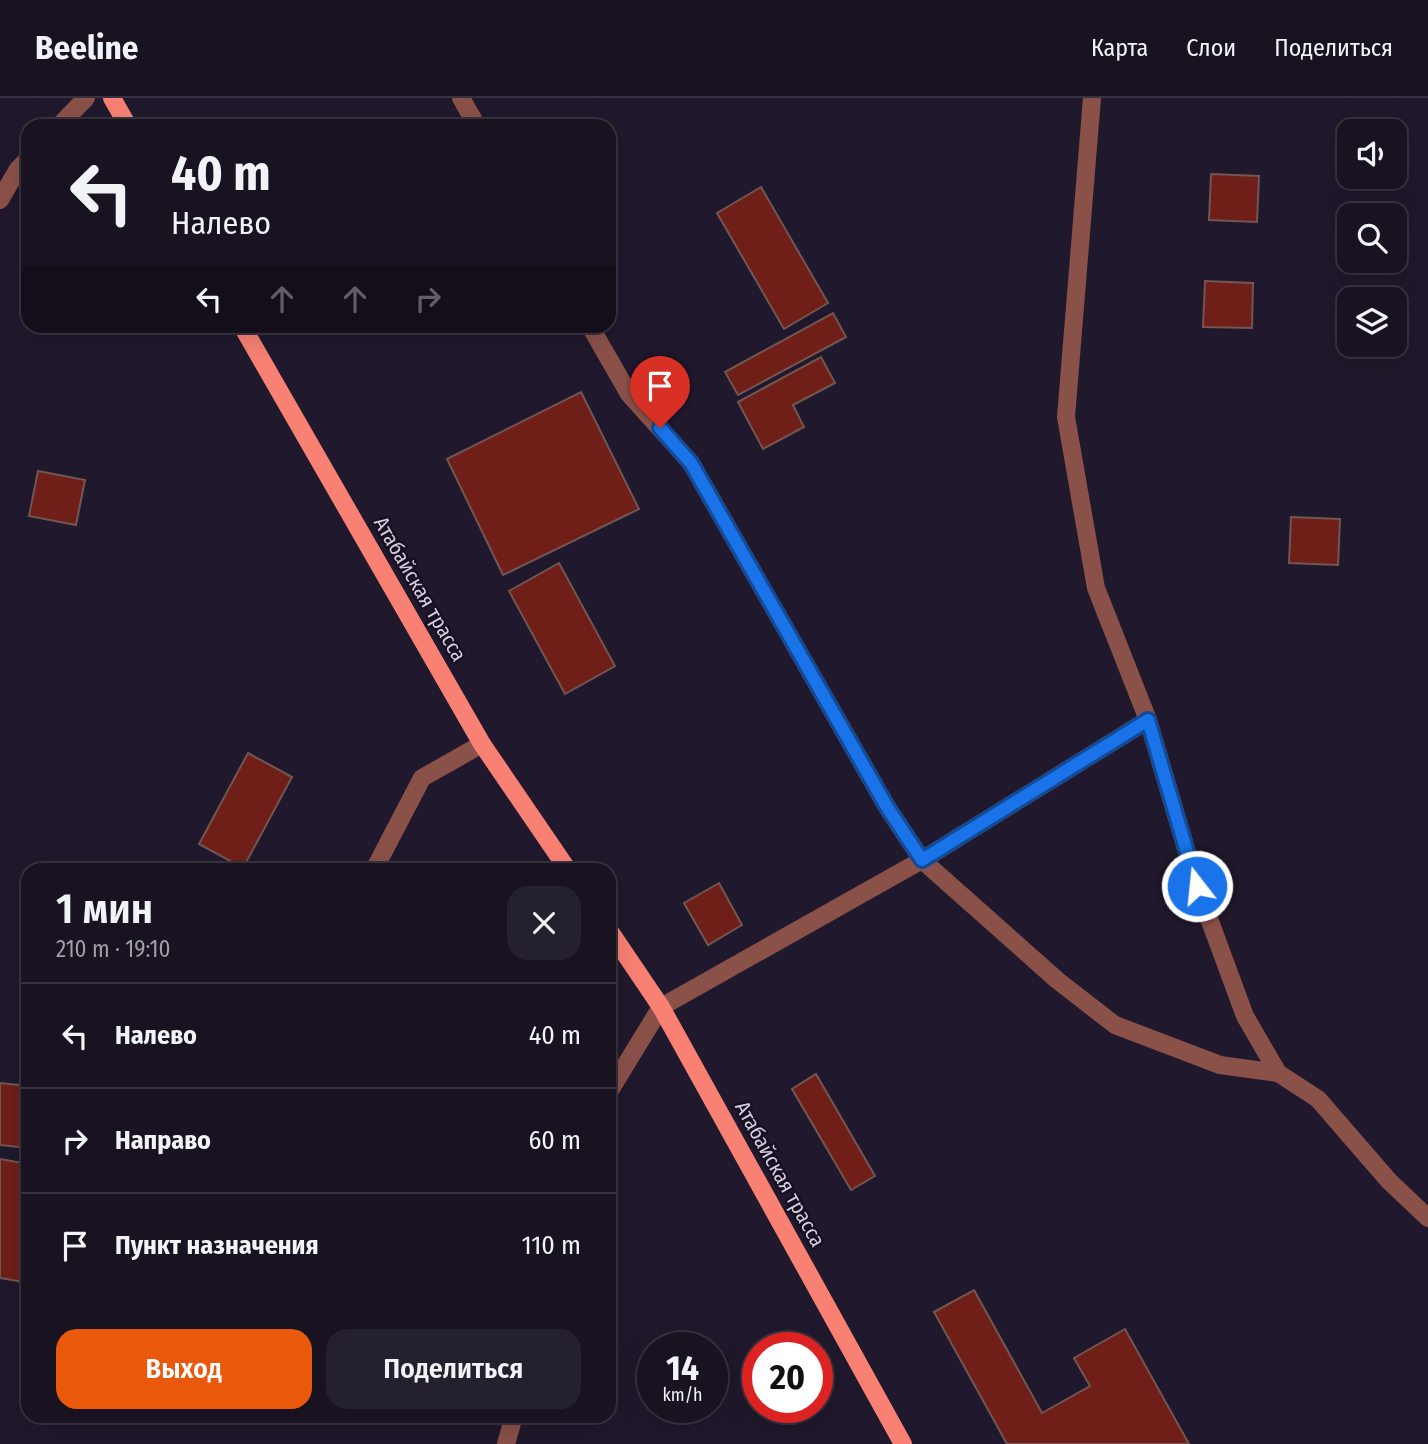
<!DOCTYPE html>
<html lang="ru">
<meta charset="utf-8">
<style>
:root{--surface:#181221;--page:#25202e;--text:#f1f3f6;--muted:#9f9ea5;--line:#36323f;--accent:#ea580c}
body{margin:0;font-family:"Fira Sans Condensed",sans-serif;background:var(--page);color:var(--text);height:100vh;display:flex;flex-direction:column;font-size:26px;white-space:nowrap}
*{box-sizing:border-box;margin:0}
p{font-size:23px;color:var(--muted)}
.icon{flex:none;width:38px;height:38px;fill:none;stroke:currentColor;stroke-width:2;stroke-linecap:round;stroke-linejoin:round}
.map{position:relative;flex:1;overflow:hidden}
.drawer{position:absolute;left:21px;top:765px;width:595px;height:560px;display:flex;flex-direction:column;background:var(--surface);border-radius:21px;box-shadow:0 7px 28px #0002,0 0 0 2px var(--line)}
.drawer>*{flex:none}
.top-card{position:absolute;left:21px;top:21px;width:595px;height:214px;border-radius:21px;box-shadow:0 7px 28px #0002,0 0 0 2px var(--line);background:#181221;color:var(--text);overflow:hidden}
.tools{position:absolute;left:1337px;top:21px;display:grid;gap:14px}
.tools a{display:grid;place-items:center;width:70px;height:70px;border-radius:14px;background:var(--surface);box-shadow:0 7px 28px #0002,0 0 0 2px var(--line);font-size:35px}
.speed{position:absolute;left:637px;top:1234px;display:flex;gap:14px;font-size:35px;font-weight:700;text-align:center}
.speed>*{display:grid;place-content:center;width:91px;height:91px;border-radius:50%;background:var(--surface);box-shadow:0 7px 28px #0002,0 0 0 2px var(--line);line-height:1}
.speed small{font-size:18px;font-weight:400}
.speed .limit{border:10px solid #d22;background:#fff;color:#111}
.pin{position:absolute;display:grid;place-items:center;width:60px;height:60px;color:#fff;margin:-72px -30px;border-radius:50% 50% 50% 0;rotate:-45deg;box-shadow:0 0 7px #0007}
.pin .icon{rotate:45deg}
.me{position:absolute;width:77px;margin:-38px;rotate:344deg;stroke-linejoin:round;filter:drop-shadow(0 0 5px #0008)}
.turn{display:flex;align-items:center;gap:24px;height:147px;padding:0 35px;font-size:32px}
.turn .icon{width:91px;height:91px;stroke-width:2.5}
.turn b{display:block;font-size:49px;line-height:60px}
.lanes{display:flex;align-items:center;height:66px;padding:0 35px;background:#0003;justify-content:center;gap:35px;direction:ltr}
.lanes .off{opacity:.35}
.round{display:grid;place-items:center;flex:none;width:74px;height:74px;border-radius:21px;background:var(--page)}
.head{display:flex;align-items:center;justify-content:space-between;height:119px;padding:0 35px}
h1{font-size:42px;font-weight:600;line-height:52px}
.button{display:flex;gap:14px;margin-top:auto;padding:14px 35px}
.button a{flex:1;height:80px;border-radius:21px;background:var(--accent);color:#fff;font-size:28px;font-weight:600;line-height:80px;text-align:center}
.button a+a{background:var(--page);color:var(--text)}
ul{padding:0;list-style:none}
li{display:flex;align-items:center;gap:21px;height:105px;padding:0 35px;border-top:2px solid var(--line)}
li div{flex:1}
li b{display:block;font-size:26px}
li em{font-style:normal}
header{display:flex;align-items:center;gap:42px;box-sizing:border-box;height:98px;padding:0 35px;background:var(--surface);border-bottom:2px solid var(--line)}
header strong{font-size:33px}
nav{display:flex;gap:38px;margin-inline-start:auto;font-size:24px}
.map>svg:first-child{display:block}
.building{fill:#6f1f18;stroke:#725651;stroke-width:2}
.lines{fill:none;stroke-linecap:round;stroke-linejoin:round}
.minor{stroke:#8a5149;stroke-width:18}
.major{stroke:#f88173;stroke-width:18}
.route-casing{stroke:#114b97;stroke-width:18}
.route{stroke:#1a73e8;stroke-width:12}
.labels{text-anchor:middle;stroke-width:5;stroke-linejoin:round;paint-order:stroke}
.street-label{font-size:21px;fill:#d3cfdd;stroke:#170f22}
</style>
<header>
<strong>Beeline</strong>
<nav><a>Карта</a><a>Слои</a><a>Поделиться</a></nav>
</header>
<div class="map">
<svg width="1428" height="1346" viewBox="0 0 1428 1346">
<rect width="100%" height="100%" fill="#20182c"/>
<!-- building -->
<g class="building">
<path d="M 1211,76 L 1259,78 L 1257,124 L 1209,122 Z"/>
<path d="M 761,89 L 828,205 L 784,231 L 717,115 Z"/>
<path d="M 1205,183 L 1253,185 L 1252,230 L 1203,229 Z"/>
<path d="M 833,215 L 846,239 L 738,297 L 725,274 Z"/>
<path d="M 821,259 L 835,285 L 793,307 L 804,329 L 763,351 L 738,304 Z"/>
<path d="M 581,294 L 639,411 L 503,477 L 447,361 Z"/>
<path d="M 38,373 L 85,382 L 76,427 L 29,418 Z"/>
<path d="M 1291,419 L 1340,421 L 1338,467 L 1289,465 Z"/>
<path d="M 559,465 L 615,568 L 565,596 L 509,493 Z"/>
<path d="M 248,655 L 292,679 L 243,770 L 199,746 Z"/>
<path d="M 719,785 L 742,827 L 708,847 L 684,805 Z"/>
<path d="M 816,976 L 875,1078 L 851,1092 L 792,991 Z"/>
<path d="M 0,985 L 28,988 L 28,1050 L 0,1047 Z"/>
<path d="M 0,1061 L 28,1066 L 28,1158 L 24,1184 L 0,1180 Z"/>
<path d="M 974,1192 L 1042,1315 L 1090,1288 L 1074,1260 L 1125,1231 L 1189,1346 L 1007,1346 L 934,1214 Z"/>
</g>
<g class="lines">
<!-- minor -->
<g class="minor">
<path d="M 461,0 L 477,28"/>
<path d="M 1092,0 L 1066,319 L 1096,490 L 1148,622 L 1197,788 L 1245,918 L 1278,975"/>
<path d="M 59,28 L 86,0"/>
<path d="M 0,102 L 18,71 L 28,61"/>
<path d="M 590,228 L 629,296 L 691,365 L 887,709 L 922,762 L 1057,882 L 1115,927 L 1220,967 L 1278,975 L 1318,1001 L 1389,1083 L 1428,1120"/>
<path d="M 374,772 L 422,680 L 482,646"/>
<path d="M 609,994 L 661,909 L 922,762 L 1148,622"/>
<path d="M 506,1346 L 514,1318"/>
</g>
<!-- major -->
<g class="major">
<path d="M 112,0 L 128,28"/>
<path d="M 242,228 L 482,646 L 568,772"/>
<path d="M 609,832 L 661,909 L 903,1346"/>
</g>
</g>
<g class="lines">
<defs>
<path id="route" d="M 660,330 L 691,365 L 887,709 L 922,762 L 1148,622 L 1197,788"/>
</defs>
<!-- route casing -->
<use href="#route" class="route-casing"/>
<!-- route -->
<use href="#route" class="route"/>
</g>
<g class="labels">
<!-- street labels -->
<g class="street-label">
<text transform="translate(420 491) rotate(60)" y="7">Атабайская трасса</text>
<text transform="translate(780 1076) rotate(61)" y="7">Атабайская трасса</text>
</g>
</g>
</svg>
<div class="tools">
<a><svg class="icon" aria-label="sound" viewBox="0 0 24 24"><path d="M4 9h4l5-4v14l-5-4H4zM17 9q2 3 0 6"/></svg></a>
<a><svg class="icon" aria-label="search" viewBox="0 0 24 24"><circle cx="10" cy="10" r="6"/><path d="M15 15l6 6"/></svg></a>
<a><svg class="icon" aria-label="layers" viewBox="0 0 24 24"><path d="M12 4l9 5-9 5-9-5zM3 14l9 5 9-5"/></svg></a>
</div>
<div class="speed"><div>14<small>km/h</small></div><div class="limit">20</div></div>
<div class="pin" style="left:660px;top:330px;background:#d93025"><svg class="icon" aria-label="arrive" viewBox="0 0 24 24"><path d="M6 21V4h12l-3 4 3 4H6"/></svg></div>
<svg class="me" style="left:1197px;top:788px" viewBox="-20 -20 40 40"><circle r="17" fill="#1a73e8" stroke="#fff" stroke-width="3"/><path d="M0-11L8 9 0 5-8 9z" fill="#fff"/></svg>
<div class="top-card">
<div class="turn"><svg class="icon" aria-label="left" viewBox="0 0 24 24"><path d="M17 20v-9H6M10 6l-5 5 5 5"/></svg><div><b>40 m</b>Налево</div></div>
<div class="lanes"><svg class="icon" aria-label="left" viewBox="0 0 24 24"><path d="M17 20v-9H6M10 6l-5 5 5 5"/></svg><svg class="icon off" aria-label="ahead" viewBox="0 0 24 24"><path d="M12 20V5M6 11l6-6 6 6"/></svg><svg class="icon off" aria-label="ahead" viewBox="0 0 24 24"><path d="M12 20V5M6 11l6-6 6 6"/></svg><svg class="icon off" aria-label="right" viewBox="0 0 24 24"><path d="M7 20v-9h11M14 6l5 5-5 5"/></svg></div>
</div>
<section class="drawer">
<div class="head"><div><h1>1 мин</h1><p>210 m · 19:10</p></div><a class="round"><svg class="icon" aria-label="close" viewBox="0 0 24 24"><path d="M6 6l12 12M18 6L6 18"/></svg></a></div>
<ul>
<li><svg class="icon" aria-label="left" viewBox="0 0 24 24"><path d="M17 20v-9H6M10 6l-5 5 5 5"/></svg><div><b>Налево</b></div><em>40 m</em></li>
<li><svg class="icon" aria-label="right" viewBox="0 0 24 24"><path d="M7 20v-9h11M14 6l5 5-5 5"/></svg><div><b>Направо</b></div><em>60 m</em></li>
<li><svg class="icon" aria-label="arrive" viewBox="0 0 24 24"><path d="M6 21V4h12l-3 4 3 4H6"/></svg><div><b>Пункт назначения</b></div><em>110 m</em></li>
</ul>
<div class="button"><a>Выход</a><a>Поделиться</a></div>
</section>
</div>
